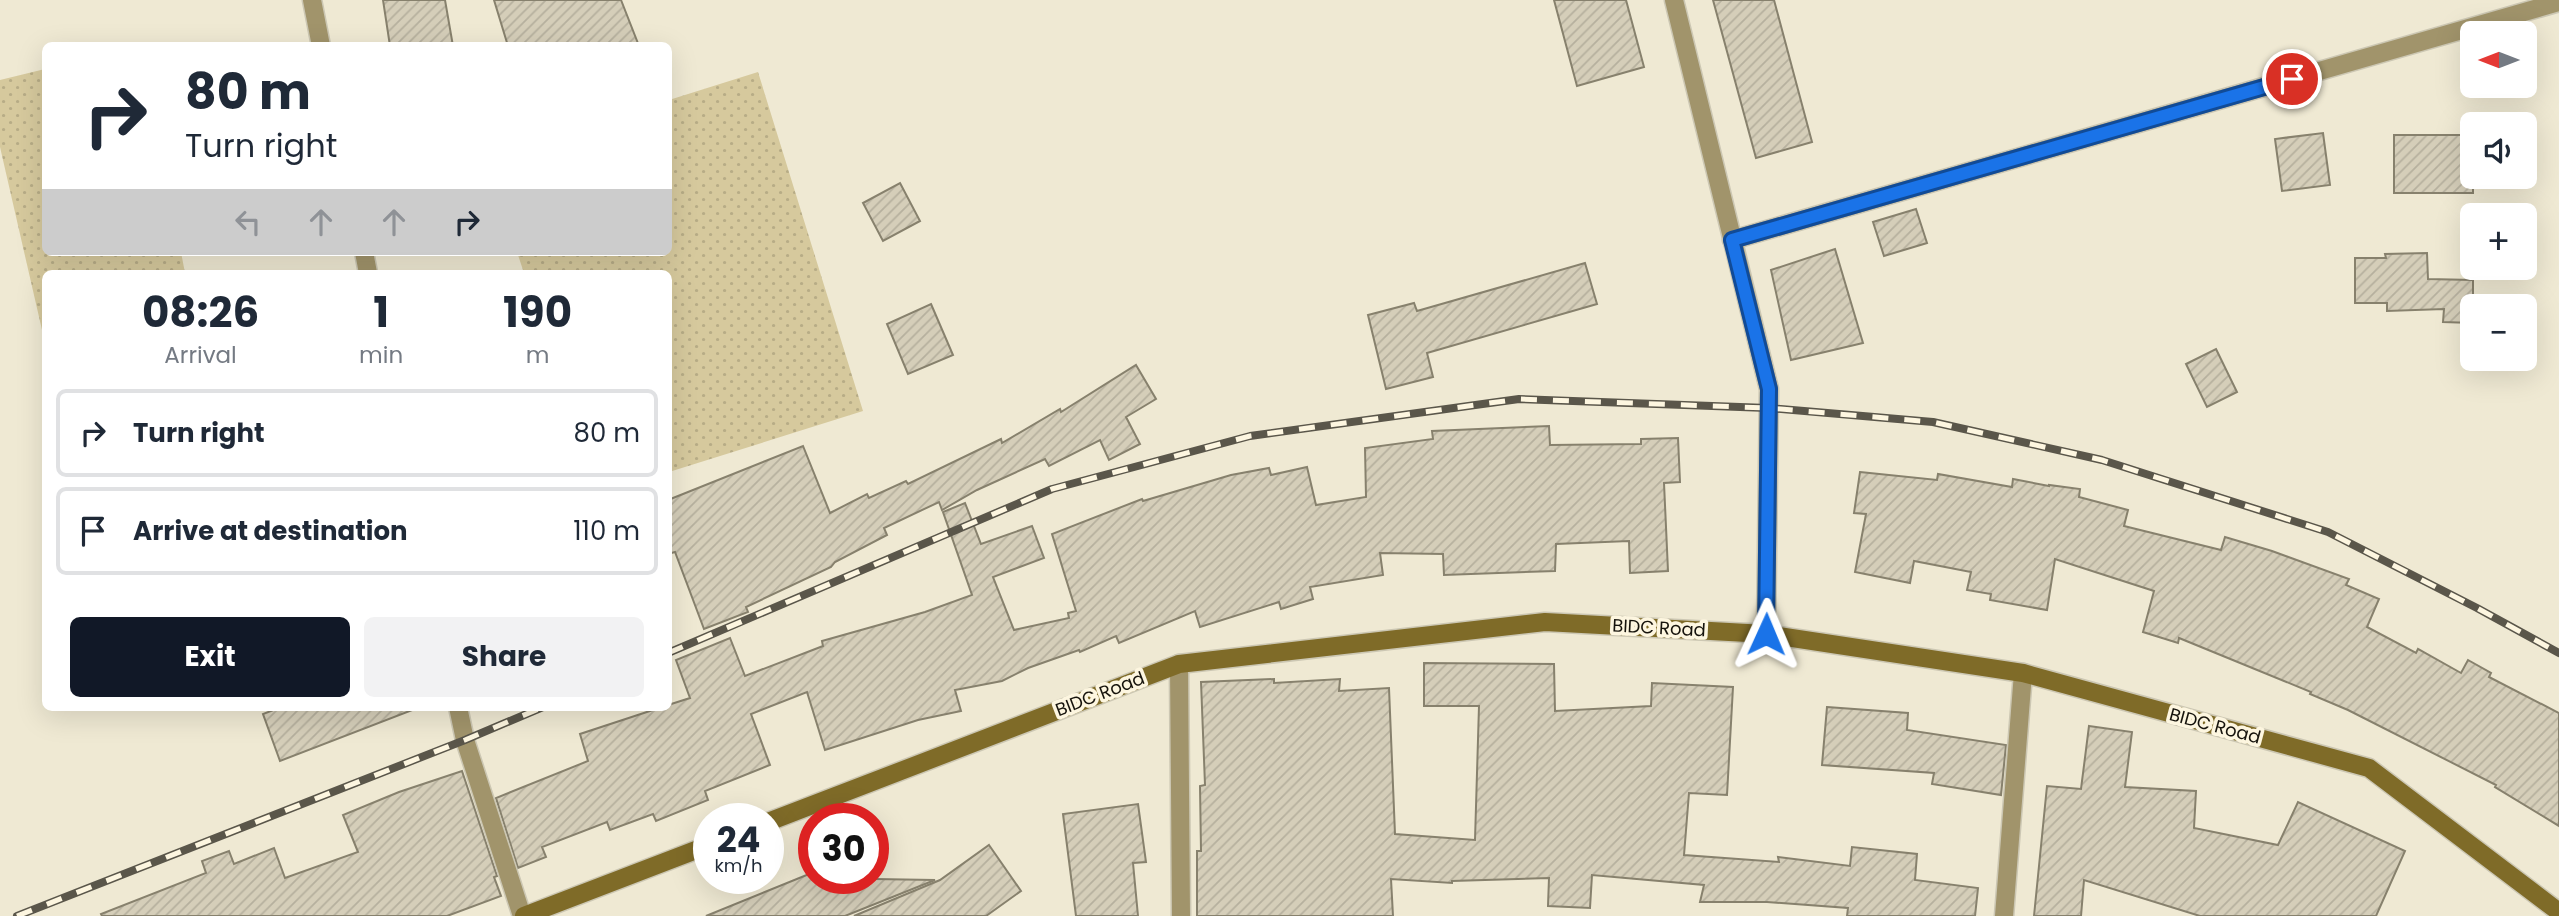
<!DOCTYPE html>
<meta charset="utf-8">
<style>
:root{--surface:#fff;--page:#f2f2f3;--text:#1f2937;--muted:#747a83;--line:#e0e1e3;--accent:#111827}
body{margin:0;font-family:Poppins,sans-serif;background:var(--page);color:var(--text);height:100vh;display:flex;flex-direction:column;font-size:26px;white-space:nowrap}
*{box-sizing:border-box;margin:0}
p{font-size:23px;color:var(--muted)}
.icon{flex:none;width:38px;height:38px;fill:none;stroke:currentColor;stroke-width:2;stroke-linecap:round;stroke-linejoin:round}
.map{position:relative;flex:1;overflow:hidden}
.details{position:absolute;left:42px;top:270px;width:630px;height:441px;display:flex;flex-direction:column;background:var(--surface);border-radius:10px;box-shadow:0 7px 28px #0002}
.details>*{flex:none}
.top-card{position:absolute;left:42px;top:42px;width:630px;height:214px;border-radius:10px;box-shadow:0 7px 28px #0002;background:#fff;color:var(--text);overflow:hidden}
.needle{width:46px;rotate:270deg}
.controls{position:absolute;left:2460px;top:21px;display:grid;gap:14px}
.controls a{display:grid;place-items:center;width:77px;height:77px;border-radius:10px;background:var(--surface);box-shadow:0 7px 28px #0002;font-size:35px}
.speed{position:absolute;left:693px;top:803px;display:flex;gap:14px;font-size:35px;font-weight:700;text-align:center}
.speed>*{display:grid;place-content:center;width:91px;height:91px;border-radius:50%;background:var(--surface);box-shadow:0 7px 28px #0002;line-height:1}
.speed small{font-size:18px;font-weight:400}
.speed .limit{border:10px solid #d22;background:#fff;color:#111}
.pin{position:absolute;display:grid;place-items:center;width:60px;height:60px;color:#fff;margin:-30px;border:4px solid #fff;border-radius:50%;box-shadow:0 2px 7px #0007}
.me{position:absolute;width:77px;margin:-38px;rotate:1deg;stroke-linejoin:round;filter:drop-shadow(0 0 5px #0008)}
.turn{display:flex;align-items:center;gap:24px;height:147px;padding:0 28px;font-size:32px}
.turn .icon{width:91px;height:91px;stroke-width:2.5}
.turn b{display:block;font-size:49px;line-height:60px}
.lanes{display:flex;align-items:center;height:66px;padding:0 28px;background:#0003;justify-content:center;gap:35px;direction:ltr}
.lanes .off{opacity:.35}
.eta{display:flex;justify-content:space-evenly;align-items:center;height:119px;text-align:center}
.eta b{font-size:42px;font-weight:700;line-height:49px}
.button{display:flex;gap:14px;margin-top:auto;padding:14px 28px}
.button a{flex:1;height:80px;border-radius:10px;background:var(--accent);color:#fff;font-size:28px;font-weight:700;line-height:80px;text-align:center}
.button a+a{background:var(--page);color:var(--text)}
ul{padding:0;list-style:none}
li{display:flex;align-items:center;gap:21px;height:88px;margin:0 14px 10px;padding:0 14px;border:4px solid var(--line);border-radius:10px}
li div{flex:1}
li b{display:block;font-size:26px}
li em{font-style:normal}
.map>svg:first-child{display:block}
.green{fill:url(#green-dots)}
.building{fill:url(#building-hatch);stroke:#87816d;stroke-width:2}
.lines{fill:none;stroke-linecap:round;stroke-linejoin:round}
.street-casing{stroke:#ccc7b3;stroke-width:21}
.secondary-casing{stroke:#ccc7b3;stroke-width:21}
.street{stroke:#a1946b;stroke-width:18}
.secondary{stroke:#7f6b28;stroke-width:18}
.rail-casing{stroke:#5a564a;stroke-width:8}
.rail{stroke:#fdf6e0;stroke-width:5;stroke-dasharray:16;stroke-linecap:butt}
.route-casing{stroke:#114b97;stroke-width:18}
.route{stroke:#1a73e8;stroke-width:12}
.labels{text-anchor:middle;stroke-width:7;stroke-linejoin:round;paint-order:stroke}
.street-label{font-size:18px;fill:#16130c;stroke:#fdf6e0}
</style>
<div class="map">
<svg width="2559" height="916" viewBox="0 0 2559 916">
<defs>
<pattern id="green-dots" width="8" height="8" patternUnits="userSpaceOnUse" patternTransform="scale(1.75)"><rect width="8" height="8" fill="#d6c99d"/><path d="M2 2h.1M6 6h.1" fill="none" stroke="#b7ac86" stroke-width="1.8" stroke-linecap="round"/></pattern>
<pattern id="building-hatch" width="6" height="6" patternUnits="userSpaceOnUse" patternTransform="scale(1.75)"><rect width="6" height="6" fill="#d5ceb9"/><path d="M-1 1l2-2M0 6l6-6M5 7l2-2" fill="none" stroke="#b6b09e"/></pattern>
</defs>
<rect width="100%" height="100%" fill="#efe9d3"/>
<!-- green -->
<g class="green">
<path d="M 45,69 L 46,252 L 181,252 L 185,273 L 46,273 L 45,343 L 0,147 L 0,80 Z"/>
<path d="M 758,72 L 863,411 L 669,472 L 668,273 L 524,273 L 517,252 L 668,252 L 669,100 Z"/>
</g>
<!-- building -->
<g class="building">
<path d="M 383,0 L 445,0 L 453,46 L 390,46 Z"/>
<path d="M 494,0 L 621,0 L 639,46 L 508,46 Z"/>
<path d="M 1554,0 L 1626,0 L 1644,67 L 1577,86 Z"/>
<path d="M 1713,0 L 1774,0 L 1812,142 L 1756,158 Z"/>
<path d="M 2323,133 L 2330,185 L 2282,191 L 2275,139 Z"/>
<rect x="2394" y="135" width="79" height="58"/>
<path d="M 900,183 L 920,221 L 883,241 L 863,203 Z"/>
<path d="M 1916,209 L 1927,243 L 1884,256 L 1873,222 Z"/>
<path d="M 1835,249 L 1863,343 L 1791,360 L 1771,270 Z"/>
<path d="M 2427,253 L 2428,279 L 2473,280 L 2473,323 L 2443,322 L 2444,309 L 2387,311 L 2387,303 L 2355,303 L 2355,258 L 2386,258 L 2385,254 Z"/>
<path d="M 1585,263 L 1597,304 L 1427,353 L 1433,377 L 1386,389 L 1368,315 L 1414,303 L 1417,311 Z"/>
<path d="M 931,304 L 953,355 L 908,374 L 887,324 Z"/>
<path d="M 2216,349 L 2237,392 L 2207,407 L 2186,364 Z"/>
<path d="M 1136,365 L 1156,399 L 1126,417 L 1140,444 L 1109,460 L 1100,440 L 1049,466 L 1045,459 L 977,490 L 942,510 L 939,502 L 884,528 L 887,535 L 835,562 L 831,567 L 746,607 L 748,612 L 704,629 L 675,552 L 668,554 L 668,500 L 803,446 L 830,513 L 867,494 L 869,498 L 906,481 L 908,484 L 1001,439 L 1002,443 L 1060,409 L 1061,412 Z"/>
<path d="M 1549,426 L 1550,445 L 1641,444 L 1641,439 L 1678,438 L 1680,482 L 1664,483 L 1668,571 L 1630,573 L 1629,541 L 1556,544 L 1555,571 L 1444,575 L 1443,554 L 1380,553 L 1383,575 L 1310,587 L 1313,599 L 1281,609 L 1279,602 L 1200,627 L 1195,611 L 1119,643 L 1116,636 L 1080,652 L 1079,650 L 1028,668 L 1002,681 L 955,690 L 961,711 L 918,720 L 825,750 L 807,692 L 751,714 L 770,765 L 705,791 L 708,800 L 656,821 L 653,814 L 610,830 L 607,822 L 542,847 L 546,857 L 518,868 L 496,798 L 588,761 L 580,734 L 662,707 L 668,707 L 668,705 L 690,698 L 676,660 L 730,638 L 745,676 L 823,646 L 822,641 L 925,612 L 972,595 L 943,512 L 965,503 L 981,544 L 1032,526 L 1044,558 L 993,577 L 1014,630 L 1069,618 L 1068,613 L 1076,611 L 1052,534 L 1142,499 L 1143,501 L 1231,475 L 1269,468 L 1271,475 L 1307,467 L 1316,505 L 1366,497 L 1365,448 L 1433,439 L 1432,431 Z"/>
<path d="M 1860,472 L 1937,480 L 1938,474 L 2012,487 L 2013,479 L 2049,486 L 2049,485 L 2080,489 L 2079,497 L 2128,510 L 2124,526 L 2221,550 L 2225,537 L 2272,551 L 2349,579 L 2346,585 L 2379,599 L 2367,627 L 2416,653 L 2418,649 L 2461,673 L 2468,660 L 2491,673 L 2489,677 L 2559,713 L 2559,826 L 2495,787 L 2496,785 L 2348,710 L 2310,694 L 2311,692 L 2179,638 L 2178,643 L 2143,632 L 2154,591 L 2055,559 L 2047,610 L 1990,600 L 1991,594 L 1967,590 L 1971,572 L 1914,561 L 1910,583 L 1855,572 L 1866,514 L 1854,513 Z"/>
<path d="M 1424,663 L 1554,664 L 1555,711 L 1651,706 L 1652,683 L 1733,687 L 1727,795 L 1689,793 L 1684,855 L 1779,862 L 1778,857 L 1850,866 L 1852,847 L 1917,854 L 1915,880 L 1978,888 L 1975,916 L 1847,916 L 1848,908 L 1767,902 L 1700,902 L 1704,885 L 1592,875 L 1590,908 L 1548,906 L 1549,878 L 1452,881 L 1452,883 L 1391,879 L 1393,916 L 1197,916 L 1197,851 L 1201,851 L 1200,786 L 1205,785 L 1201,682 L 1274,679 L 1274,683 L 1340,679 L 1339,691 L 1389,688 L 1395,834 L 1475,840 L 1479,706 L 1424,706 Z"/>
<path d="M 281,707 L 414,707 L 415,709 L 280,761 L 263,714 Z"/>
<path d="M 1827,707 L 1908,713 L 1907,730 L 2006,745 L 2001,795 L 1932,784 L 1934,773 L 1822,765 Z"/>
<path d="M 2089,726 L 2132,732 L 2125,787 L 2196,791 L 2194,828 L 2278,845 L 2298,802 L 2405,851 L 2376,916 L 2200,916 L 2084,880 L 2081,916 L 2034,916 L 2047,786 L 2081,789 Z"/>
<path d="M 462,771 L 497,876 L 494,877 L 501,896 L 447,916 L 102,916 L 101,914 L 206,873 L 202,861 L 229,851 L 234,864 L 274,848 L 285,878 L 358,852 L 343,815 L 399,792 Z"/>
<path d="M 1138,804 L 1146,862 L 1133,863 L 1138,916 L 1076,916 L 1063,814 Z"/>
<path d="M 989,845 L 1021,891 L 986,916 L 854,916 L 940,880 Z"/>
<path d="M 814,872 L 814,878 L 935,880 L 845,916 L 706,916 Z"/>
</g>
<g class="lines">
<defs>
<g id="street">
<path d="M 312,0 L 321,46"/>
<path d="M 1674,0 L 1769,389 L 1766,634"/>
<path d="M 1732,240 L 2559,2"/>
<path d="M 364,252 L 368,273"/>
<path d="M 1179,664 L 1181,916"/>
<path d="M 458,707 L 465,740 L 522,916"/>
<path d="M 2004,916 L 2023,673"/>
</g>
<g id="secondary">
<path d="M 768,822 L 1179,664 L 1545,622 L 1766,634 L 2023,673 L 2369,768 L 2559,912"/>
<path d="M 524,916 L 709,845"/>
</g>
</defs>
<!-- street casing -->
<use href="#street" class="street-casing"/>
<!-- secondary casing -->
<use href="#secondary" class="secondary-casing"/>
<!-- street -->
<use href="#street" class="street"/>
<!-- secondary -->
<use href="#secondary" class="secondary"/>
<defs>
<g id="rail">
<path d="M 668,653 L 1052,489 L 1250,436 L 1519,399 L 1768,408 L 1933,422 L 2102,460 L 2328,532 L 2477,608 L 2559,653"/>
<path d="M 17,916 L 465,740 L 543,707"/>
</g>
</defs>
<!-- rail casing -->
<use href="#rail" class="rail-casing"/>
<!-- rail -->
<use href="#rail" class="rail"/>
</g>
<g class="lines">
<defs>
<path id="route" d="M 1766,634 L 1769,389 L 1732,240 L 2292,79"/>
</defs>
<!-- route casing -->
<use href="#route" class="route-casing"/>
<!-- route -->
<use href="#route" class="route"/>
</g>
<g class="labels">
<!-- street labels -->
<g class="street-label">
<text transform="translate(1659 628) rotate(3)" y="6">BIDC Road</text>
<text transform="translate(1100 694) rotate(-21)" y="6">BIDC Road</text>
<text transform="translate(2215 726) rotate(15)" y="6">BIDC Road</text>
</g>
</g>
</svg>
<div class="controls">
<a><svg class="needle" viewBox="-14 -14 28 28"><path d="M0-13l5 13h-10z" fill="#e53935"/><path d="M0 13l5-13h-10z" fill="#747a83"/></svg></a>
<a><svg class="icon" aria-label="sound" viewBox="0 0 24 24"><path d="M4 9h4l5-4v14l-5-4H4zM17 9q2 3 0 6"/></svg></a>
<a>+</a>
<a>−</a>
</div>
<div class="speed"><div>24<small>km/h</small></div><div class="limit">30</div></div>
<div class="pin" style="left:2292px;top:79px;background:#d93025"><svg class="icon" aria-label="arrive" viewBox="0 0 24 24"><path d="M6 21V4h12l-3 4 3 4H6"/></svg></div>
<svg class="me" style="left:1766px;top:634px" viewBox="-20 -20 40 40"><path d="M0-17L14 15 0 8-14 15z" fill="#1a73e8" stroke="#fff" stroke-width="4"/></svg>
<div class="top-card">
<div class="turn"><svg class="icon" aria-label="right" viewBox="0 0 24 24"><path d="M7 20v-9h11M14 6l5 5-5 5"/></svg><div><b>80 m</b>Turn right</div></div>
<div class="lanes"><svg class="icon off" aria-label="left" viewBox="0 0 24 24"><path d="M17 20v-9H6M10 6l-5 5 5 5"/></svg><svg class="icon off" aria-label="ahead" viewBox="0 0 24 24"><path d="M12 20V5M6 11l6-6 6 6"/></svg><svg class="icon off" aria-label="ahead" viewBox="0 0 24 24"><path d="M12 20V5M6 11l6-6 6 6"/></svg><svg class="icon" aria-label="right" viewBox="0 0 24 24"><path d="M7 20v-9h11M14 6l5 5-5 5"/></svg></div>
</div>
<section class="details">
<div class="eta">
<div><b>08:26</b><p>Arrival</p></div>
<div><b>1</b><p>min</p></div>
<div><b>190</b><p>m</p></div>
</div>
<ul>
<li><svg class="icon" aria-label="right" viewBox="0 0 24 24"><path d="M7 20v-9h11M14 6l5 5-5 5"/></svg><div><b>Turn right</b></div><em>80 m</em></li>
<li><svg class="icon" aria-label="arrive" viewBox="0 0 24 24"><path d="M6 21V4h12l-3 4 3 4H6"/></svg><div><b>Arrive at destination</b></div><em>110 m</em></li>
</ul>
<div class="button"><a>Exit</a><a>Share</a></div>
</section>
</div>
